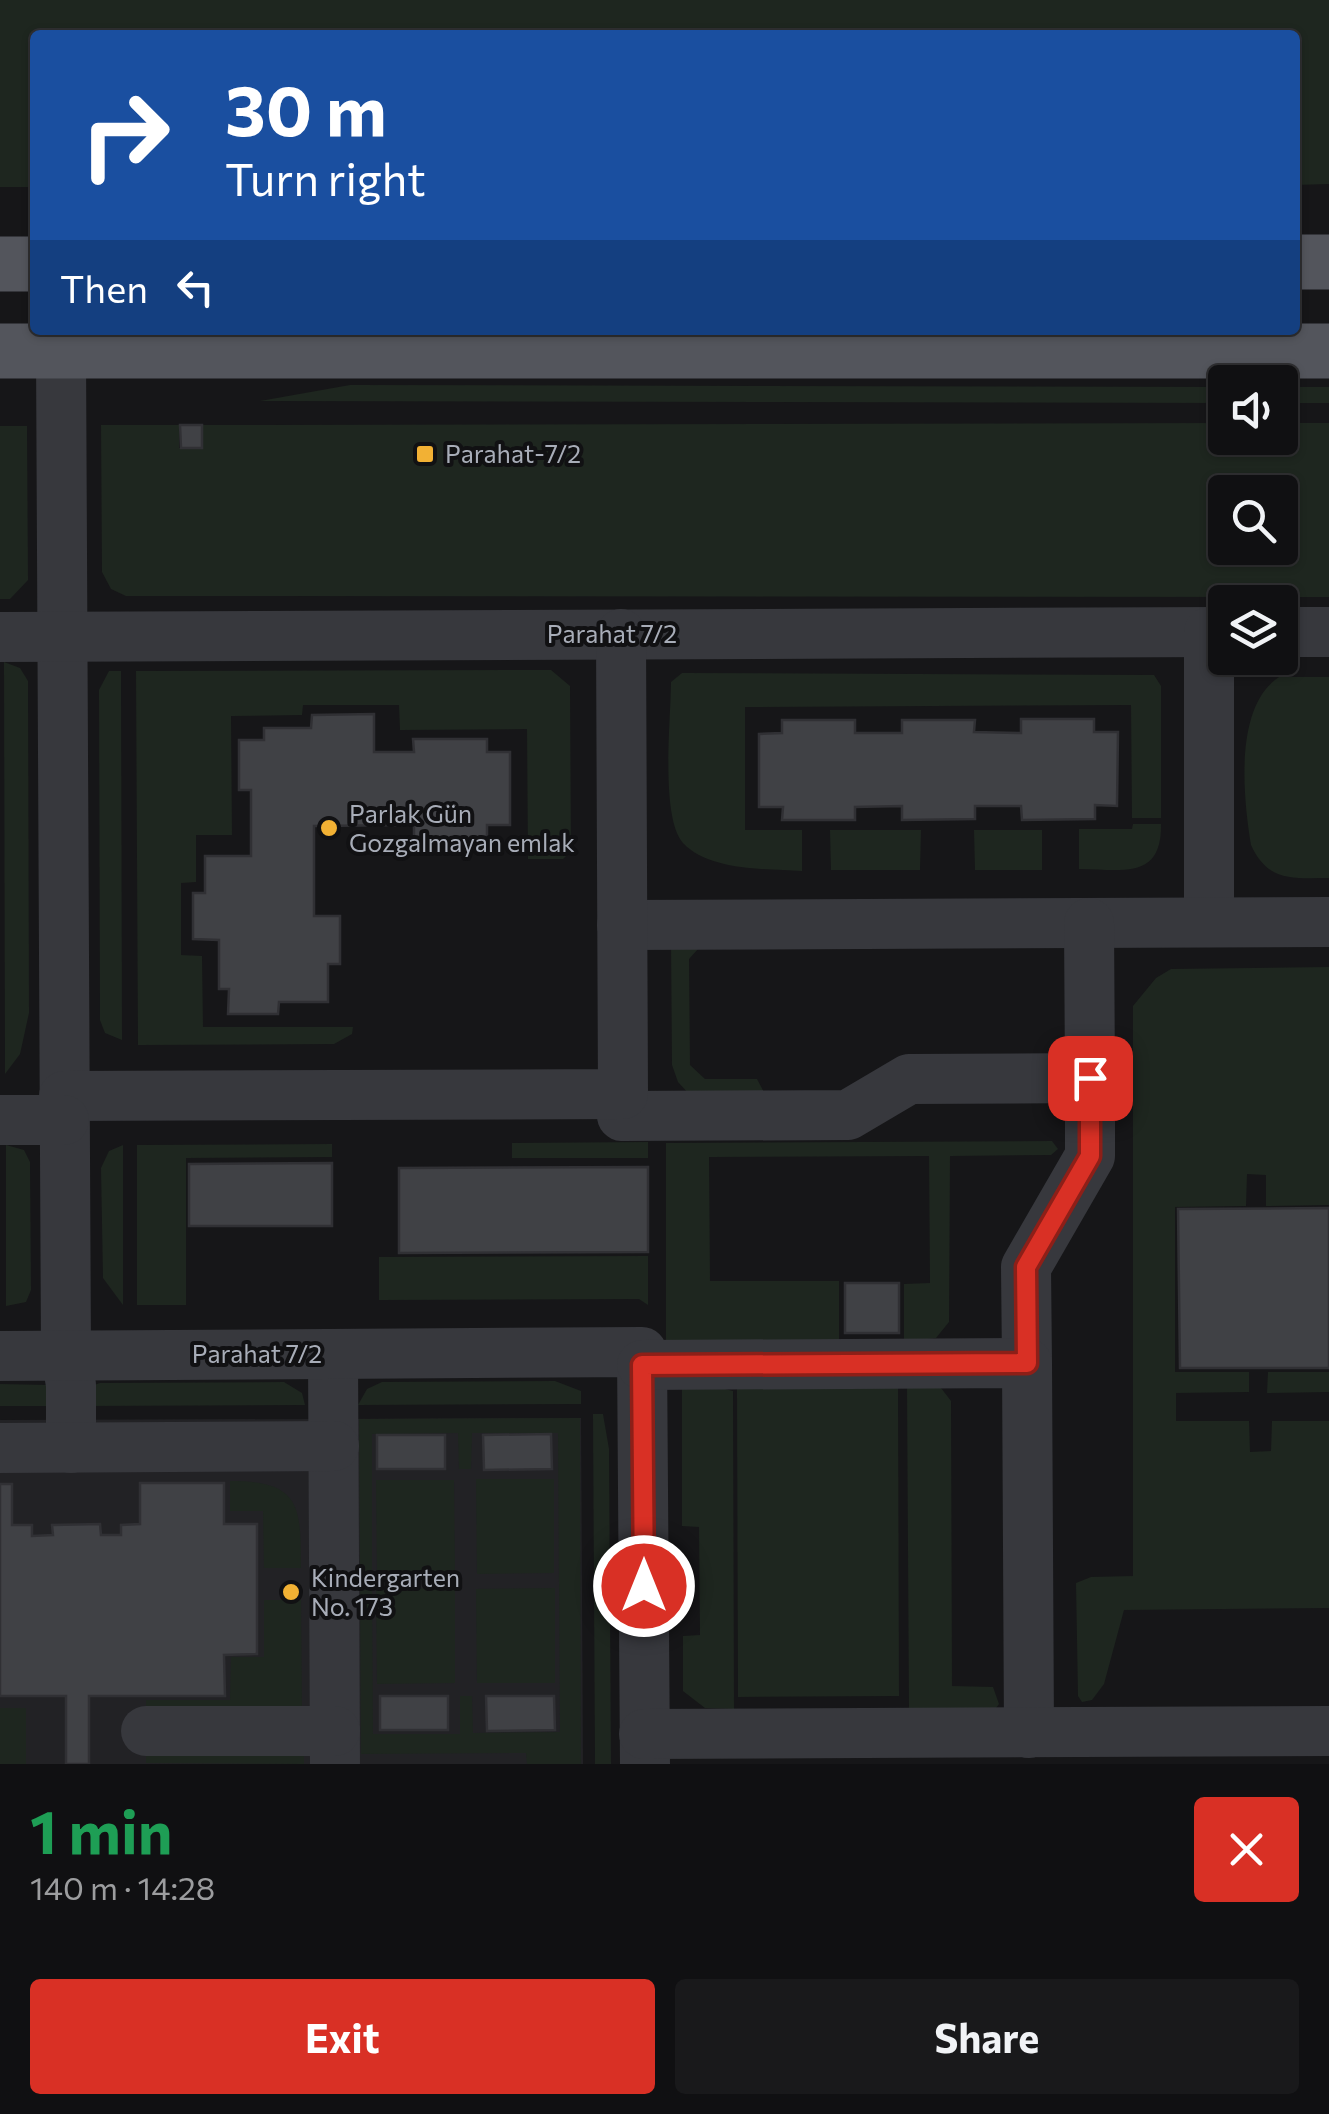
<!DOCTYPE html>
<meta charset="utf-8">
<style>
:root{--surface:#101012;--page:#19191b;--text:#f1f3f6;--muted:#9c9d9f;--line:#303032;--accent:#d93025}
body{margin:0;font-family:Commissioner,sans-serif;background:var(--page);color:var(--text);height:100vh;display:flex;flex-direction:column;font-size:38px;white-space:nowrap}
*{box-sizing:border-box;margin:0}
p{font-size:32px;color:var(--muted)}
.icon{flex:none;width:55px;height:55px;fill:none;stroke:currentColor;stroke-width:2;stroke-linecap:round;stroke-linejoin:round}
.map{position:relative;height:1764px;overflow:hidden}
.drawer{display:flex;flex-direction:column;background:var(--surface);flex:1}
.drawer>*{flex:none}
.guide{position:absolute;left:30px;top:30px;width:1270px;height:305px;border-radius:10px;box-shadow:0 2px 8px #0004,0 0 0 2px var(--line);background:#1a4fa0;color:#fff;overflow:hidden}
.fabs{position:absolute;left:1208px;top:365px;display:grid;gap:20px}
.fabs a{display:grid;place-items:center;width:90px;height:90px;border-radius:10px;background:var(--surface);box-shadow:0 2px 8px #0004,0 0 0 2px var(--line);font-size:50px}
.pin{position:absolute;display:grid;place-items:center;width:85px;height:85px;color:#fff;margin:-42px;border-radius:20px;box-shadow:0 5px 15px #0006}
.me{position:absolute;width:110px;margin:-55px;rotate:0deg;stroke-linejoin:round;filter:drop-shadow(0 0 8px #0008)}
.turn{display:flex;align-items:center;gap:35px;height:210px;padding:0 30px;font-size:45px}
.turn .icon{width:130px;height:130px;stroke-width:2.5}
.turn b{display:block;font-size:70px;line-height:85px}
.then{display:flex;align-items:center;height:95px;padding:0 30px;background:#0003;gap:20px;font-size:38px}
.round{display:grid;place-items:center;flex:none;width:105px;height:105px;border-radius:10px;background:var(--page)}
.overview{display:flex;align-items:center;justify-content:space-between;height:170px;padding:0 30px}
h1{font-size:60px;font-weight:700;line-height:75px;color:#1e9e55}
.button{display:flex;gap:20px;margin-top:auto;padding:20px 30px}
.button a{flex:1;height:115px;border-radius:10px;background:var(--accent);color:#fff;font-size:40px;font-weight:700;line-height:115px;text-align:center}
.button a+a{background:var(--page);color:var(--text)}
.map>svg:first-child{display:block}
.built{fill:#222225}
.green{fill:#1e261f;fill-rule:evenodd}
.building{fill:#404145;stroke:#303034;stroke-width:2.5}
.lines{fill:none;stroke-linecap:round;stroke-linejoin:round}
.minor{stroke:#37383d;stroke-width:50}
.major{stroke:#53555c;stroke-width:55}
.route-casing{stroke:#8d1f18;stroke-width:25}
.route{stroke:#d93025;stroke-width:18}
.poi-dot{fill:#f2b134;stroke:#111113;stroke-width:4}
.labels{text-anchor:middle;stroke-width:8;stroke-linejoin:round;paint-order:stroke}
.poi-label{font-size:25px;fill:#a8adb8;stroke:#111113;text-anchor:start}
.street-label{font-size:25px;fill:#a8adb8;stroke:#111113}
</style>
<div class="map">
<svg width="1329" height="1764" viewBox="0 0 1329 1764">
<rect width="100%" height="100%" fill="#161618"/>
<!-- built -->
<path class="built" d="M 581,1418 L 583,1764 L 0,1764 L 0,1420 Z"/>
<!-- green -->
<g class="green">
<path d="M 0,0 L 1329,0 L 1329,184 L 1295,185 L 1295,35 L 35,35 L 35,187 L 0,187 Z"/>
<path d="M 350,385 L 1225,387 L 1225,403 L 260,401 Z"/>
<rect x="1280" y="387" width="49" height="16"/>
<path d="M 1225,423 L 1225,438 L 1280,438 L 1280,423 L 1329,423 L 1329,597 L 126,596 L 111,589 L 102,572 L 101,425 L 179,425 L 179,448 L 202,448 L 203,425 ZM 1225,492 L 1280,492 L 1280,548 L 1225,548 Z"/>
<path d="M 0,426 L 27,426 L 28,580 L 10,599 L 0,599 Z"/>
<path d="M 4,662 L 20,668 L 28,681 L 29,1013 L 20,1054 L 5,1074 Z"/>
<path d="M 551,670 L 570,686 L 571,851 L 563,859 L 528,859 L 527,729 L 400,730 L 399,705 L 303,705 L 302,715 L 231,716 L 232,835 L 196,835 L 196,882 L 181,883 L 181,955 L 202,956 L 203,1027 L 353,1027 L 352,1034 L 334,1044 L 138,1045 L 136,671 Z"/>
<path d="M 109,671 L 121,671 L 122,1040 L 105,1033 L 100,1020 L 99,690 Z"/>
<path d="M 682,673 L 1154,675 L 1161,686 L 1161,818 L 1132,818 L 1131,705 L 745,707 L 745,830 L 802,830 L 802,871 C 767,869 709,871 683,843 C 660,817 671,718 671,682 Z"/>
<path d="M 1279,677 L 1329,677 L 1329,878 C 1292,878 1268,882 1251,845 C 1243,797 1234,706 1279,677 Z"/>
<path d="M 1133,824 L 1161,824 C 1162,881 1121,869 1079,869 L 1079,829 L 1132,829 Z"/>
<path d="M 830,830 L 921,830 L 920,870 L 831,870 Z"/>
<path d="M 974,830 L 1042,830 L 1042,870 L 975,870 Z"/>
<path d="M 671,943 L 698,949 L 689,959 L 690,1065 L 705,1079 L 757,1079 L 766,1096 L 689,1094 L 678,1082 L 672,1065 Z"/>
<path d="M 1329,967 L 1329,1205 L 1266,1206 L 1266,1175 L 1247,1174 L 1246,1206 L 1175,1207 L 1175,1372 L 1249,1372 L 1249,1392 L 1176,1393 L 1176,1421 L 1249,1421 L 1250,1452 L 1271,1451 L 1272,1421 L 1329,1421 L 1329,1608 L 1124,1610 L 1104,1684 L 1092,1700 L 1082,1702 L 1078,1696 L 1076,1583 L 1091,1577 L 1133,1576 L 1133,1006 L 1156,978 L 1171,969 Z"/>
<path d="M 1052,1141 L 1058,1149 L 1051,1155 L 950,1156 L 949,1322 L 936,1338 L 904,1342 L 904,1284 L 930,1283 L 929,1156 L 709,1157 L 710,1281 L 839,1281 L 839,1342 L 666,1343 L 666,1143 Z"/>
<path d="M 648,1142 L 648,1158 L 512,1158 L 512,1143 Z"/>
<path d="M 332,1144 L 332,1157 L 186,1158 L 186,1305 L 137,1305 L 137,1145 Z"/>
<path d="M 6,1145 L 24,1150 L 30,1162 L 31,1290 L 26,1302 L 6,1306 Z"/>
<path d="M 123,1145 L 123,1305 L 103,1278 L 101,1168 L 109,1151 Z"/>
<path d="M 648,1256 L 648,1305 L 639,1299 L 379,1300 L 379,1257 Z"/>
<path d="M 1268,1372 L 1329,1372 L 1329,1392 L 1267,1393 Z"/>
<path d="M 682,1378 L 733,1391 L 734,1709 L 705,1708 L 683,1691 L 683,1636 L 700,1635 L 699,1527 L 682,1526 Z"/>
<path d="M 555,1381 L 581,1391 L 581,1404 L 358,1405 L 367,1389 L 382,1382 Z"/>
<path d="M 284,1382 L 302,1393 L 305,1405 L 84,1406 L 94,1385 L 100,1383 Z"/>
<path d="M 0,1384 L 48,1385 L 58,1406 L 0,1406 Z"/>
<path d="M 898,1387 L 899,1696 L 738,1697 L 737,1389 Z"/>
<path d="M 907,1388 L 941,1388 L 951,1401 L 952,1686 L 993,1687 L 999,1704 L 993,1712 L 909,1712 Z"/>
<path d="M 593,1414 L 603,1414 L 609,1449 L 611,1764 L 595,1764 Z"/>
<path d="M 580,1418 L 581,1764 L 527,1764 L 526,1753 L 361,1754 L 360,1589 L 372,1589 L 373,1734 L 460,1734 L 460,1696 L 472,1696 L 473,1733 L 560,1732 L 558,1433 L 472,1433 L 471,1469 L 459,1469 L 458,1433 L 372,1434 L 372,1574 L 360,1574 L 359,1419 Z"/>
<path d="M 476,1479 L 554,1479 L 554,1573 L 477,1574 Z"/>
<path d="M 376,1480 L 454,1480 L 455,1574 L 377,1574 Z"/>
<path d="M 230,1481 C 300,1481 301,1505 301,1568 L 264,1568 L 263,1511 L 230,1511 Z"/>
<path d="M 455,1588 L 455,1683 L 377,1684 L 376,1589 Z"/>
<path d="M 555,1588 L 555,1683 L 477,1683 L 476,1589 Z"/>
<path d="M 264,1600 L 301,1600 L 302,1709 L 146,1710 L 146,1700 L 230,1700 L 231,1657 L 264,1657 Z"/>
<rect x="0" y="1708" width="26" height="56"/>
<path d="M 304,1752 L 304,1764 L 146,1763 L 146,1753 Z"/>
</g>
<!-- building -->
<g class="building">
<path d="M 180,425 L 202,425 L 202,448 L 181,448 Z"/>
<path d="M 374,714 L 374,752 L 414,752 L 413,739 L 487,739 L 487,752 L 510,752 L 510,825 L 487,825 L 487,839 L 414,839 L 414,825 L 314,826 L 314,916 L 340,916 L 340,964 L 328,964 L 328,1002 L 279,1002 L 278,1014 L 228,1014 L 229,989 L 219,989 L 219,940 L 193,939 L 193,893 L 205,893 L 205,856 L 251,856 L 251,790 L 239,790 L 239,740 L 264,740 L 264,728 L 311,728 L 312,715 Z"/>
<path d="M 1021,719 L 1094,719 L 1094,732 L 1118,732 L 1117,806 L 1095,805 L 1095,819 L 1022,820 L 1021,806 L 975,806 L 975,819 L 902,820 L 902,806 L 855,807 L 855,820 L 782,820 L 783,807 L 759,807 L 759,734 L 782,733 L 782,720 L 855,720 L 855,733 L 902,733 L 902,720 L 975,720 L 974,732 L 1021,733 Z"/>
<path d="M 332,1163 L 332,1226 L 189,1226 L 189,1164 Z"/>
<path d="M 648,1167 L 648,1252 L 399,1253 L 399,1168 Z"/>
<path d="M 1329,1208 L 1329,1368 L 1180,1368 L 1178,1209 Z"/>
<rect x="845" y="1283" width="54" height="50"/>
<path d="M 551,1434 L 552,1469 L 484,1470 L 483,1435 Z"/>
<rect x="377" y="1435" width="68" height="34"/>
<path d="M 140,1483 L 224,1483 L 224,1524 L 257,1524 L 257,1654 L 224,1655 L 225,1696 L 89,1696 L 89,1764 L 66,1764 L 66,1696 L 0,1696 L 0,1484 L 12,1484 L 12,1525 L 32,1525 L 32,1536 L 53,1535 L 52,1525 L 100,1524 L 101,1535 L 121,1535 L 121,1525 L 140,1524 Z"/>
<rect x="380" y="1696" width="68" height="34"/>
<path d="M 486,1696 L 554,1696 L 555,1730 L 487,1731 Z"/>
</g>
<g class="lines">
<!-- minor -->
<g class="minor">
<path d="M 61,351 L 66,1355 L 71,1385 L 71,1448"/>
<path d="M 1280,632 L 1329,632"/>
<path d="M 0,637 L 1225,632"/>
<path d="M 1209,922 L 1209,632"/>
<path d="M 622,925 L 1329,922"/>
<path d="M 623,1094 L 622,1116 L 848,1115 L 909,1079 L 1090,1078 L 1089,923"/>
<path d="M 64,1096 L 623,1094 L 621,634"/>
<path d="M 0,1120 L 64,1120"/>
<path d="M 333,1354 L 335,1764"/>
<path d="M 0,1356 L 642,1352 L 645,1764"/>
<path d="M 1027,1363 L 1026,1267 L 1090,1156 L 1090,1078"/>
<path d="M 642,1365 L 1027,1363 L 1029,1733"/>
<path d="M 0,1448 L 334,1446"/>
<path d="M 146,1731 L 335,1731"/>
<path d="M 644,1734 L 1329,1731"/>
</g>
<!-- major -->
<g class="major">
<path d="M 1295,262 L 1329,262"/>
<path d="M 0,264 L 35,264"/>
<path d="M 0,351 L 1329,351"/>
</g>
</g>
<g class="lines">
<defs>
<path id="route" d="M 644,1586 L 642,1365 L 1027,1363 L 1026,1267 L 1090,1156 L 1090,1078"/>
</defs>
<!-- route casing -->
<use href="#route" class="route-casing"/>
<!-- route -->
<use href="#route" class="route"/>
</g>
<!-- markers -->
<g class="poi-dot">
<rect x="415" y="444" width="20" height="20" rx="5"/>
<circle cx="329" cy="828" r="10"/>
<circle cx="291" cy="1592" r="10"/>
</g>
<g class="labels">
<!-- poi labels -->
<g class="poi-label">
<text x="445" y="463">Parahat-7/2</text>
<text x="349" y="823">Parlak Gün<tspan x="349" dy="29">Gozgalmayan emlak</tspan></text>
<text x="311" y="1587">Kindergarten<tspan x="311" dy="29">No. 173</tspan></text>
</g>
<!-- street labels -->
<g class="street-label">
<text x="612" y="643">Parahat 7/2</text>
<text x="257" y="1363">Parahat 7/2</text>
</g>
</g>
</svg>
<div class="fabs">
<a><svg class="icon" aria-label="sound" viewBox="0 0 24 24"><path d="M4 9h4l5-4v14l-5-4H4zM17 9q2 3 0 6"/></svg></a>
<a><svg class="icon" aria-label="search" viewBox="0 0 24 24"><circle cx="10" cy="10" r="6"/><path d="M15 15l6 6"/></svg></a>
<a><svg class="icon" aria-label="layers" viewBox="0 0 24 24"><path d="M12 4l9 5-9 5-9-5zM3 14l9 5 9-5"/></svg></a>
</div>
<div class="pin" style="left:1090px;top:1078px;background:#d93025"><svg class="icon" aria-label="arrive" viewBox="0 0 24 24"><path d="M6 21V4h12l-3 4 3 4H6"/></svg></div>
<svg class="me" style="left:644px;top:1586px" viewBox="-20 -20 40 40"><circle r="17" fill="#d93025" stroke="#fff" stroke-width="3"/><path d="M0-11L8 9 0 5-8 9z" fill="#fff"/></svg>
<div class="guide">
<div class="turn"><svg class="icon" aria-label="right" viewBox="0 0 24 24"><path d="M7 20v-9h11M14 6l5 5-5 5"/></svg><div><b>30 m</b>Turn right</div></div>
<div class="then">Then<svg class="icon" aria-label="left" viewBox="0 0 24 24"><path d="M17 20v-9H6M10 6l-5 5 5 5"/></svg></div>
</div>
</div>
<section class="drawer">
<div class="overview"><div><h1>1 min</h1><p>140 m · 14:28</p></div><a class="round" style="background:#d93025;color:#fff"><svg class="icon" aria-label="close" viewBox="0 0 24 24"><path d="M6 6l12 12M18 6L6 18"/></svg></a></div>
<div class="button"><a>Exit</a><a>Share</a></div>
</section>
